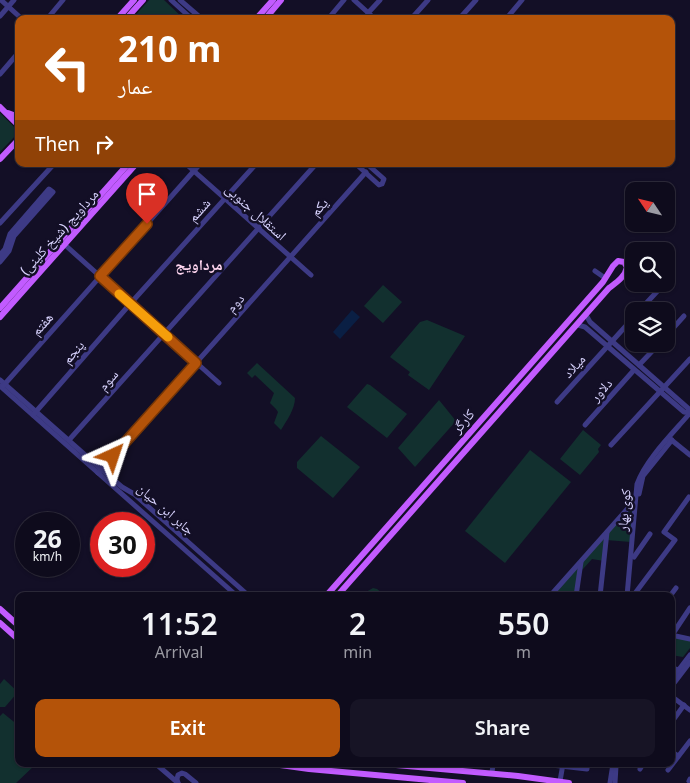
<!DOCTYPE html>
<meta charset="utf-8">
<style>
:root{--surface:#0e0b1c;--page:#171425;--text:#f1f3f6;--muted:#9b9ba3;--line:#2e2b3b;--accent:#b45309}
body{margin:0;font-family:"Noto Sans","Noto Naskh Arabic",sans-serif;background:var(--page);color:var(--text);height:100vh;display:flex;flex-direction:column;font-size:19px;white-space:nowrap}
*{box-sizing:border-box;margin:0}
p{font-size:16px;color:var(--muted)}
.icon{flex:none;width:28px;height:28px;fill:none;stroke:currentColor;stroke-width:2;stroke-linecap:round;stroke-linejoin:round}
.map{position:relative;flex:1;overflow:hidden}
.panel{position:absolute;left:15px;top:592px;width:660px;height:175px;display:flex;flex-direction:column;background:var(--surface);border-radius:10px;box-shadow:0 1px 4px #0004,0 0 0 1px var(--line)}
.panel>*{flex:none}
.hud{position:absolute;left:15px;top:15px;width:660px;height:152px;border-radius:10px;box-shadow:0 1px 4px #0004,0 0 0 1px var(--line);background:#b45309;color:#fff;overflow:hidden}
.needle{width:32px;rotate:305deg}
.controls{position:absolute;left:625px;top:182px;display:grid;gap:10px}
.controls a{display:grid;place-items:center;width:50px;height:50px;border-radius:10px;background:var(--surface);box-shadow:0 1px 4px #0004,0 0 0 1px var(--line);font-size:25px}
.speed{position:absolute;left:15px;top:512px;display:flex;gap:10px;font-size:25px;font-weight:700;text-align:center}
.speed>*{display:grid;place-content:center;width:65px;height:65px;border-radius:50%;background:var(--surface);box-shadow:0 1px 4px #0004,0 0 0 1px var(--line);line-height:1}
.speed small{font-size:12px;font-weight:400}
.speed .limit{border:8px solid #d22;background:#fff;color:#111}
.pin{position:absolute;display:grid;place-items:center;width:42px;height:42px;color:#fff;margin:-51px -21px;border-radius:50% 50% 50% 0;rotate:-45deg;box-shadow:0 0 5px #0007}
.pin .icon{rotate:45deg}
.me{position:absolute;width:55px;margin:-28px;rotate:42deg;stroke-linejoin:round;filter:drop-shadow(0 0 4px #0008)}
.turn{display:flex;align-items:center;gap:18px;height:105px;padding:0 20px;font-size:22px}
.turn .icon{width:65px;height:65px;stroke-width:2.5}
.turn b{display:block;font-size:35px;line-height:42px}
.then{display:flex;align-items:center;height:48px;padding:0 20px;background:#0003;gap:10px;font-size:19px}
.eta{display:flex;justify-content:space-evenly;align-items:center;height:85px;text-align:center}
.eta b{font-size:30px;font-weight:600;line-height:35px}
.cta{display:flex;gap:10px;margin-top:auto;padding:10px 20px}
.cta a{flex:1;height:58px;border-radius:10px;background:var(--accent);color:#fff;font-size:20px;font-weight:600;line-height:58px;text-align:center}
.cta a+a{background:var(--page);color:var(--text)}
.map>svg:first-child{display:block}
.green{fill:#12302f}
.water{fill:#0a1f44}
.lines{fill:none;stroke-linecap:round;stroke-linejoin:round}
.minor{stroke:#3d3a85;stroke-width:5}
.major{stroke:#c25bff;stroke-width:6}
.route-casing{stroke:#753606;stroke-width:12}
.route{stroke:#b45309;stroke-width:9}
.slow{stroke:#f59e0b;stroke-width:9}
.labels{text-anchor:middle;stroke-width:5;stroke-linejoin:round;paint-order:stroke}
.street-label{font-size:14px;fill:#d9d4ff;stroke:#130f26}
.neighbourhood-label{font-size:15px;font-weight:bold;fill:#ffd6f0;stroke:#130f26}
</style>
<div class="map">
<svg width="690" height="783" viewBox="0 0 690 783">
<rect width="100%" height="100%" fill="#130f26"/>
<!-- green -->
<g class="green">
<path d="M 149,0 L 164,0 L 184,19 L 132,19 Z"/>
<path d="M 0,113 L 17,130 L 16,135 L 0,152 Z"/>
<path d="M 383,285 L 402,302 L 383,323 L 364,306 Z"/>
<path d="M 427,320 L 465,336 L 429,390 L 408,375 L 410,372 L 390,357 L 420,322 Z"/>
<path d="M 257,363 L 295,398 C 295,409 287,420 281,430 L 274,423 L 278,412 L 276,409 L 270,403 L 274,393 L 255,375 L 252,378 L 247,373 Z"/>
<path d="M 367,384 L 370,385 L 407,414 L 387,438 L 347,407 Z"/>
<path d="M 439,400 L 456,421 L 415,467 L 398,448 Z"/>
<path d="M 583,430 L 601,445 L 598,449 L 599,452 L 580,475 L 560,459 Z"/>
<path d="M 321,436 L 360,467 L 333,498 L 297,468 L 297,462 Z"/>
<path d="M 530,450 L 571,482 L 505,563 L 465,531 Z"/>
<path d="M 634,501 L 631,542 L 606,540 L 604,561 L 592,559 L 583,569 L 581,570 L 576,596 L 550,596 Z"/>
<path d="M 373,588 L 377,589 L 386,596 L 362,596 L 366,592 Z"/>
<path d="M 671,636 L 690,641 L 690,648 L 683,657 L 671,655 Z"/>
<path d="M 4,679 L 18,692 L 5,707 L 0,707 L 0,684 Z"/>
<path d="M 3,713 L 19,726 L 19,764 L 36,764 L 16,783 L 0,783 L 0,716 Z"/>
</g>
<!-- water -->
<path class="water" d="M 352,310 L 360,317 L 340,339 L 333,332 Z"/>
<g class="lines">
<!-- minor -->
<g class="minor">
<path d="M 1,0 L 22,19"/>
<path d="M 171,0 L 192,19"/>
<path d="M 180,0 L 202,19"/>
<path d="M 354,0 L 375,19"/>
<path d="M 368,13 L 380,0"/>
<path d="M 0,16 L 14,0"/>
<path d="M 47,19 L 63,0"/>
<path d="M 328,19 L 344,0"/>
<path d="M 411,19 L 428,0"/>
<path d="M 459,19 L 476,0"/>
<path d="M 506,19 L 522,0"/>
<path d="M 0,74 L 19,52"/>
<path d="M 186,164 L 311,275"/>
<path d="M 356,164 L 379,185 L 382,184 L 384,179 L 367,164"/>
<path d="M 0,223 L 54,164"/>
<path d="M 64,244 L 219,383"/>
<path d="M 0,255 L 5,249 L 10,234 L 49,189 L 53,192 L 14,236 L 9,251 L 0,262"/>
<path d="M 595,271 L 605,278"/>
<path d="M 639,311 L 664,284"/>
<path d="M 586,315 L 590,322 L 689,409 L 690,413"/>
<path d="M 578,325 L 585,327 L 684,412 L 690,413 C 673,433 646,459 637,484 L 627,596"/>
<path d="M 666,336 L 684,316"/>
<path d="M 639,365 L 659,344"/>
<path d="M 0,380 L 101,469 L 122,487 L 134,494 L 249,596"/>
<path d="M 0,386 L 237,596"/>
<path d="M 3,386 L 200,164"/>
<path d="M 557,402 L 634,317"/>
<path d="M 33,415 L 130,304 L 256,164"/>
<path d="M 585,425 L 634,370"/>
<path d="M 669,438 L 690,455"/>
<path d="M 69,440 L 316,164"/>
<path d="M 611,445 L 690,359"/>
<path d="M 98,473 L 366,172"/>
<path d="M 639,494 L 643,476 L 672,440"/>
<path d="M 634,557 L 650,534"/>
<path d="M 550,596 L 629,507"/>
<path d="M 576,596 L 581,562"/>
<path d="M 600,596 L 607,532"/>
<path d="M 633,596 L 675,540 L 664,532 L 689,497"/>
<path d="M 670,596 L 676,588"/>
<path d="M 671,635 L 690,639"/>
<path d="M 672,635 L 690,608"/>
<path d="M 671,668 L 679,670"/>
<path d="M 671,680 L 690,655"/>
<path d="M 671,687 L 690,662"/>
<path d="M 671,696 L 690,710"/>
<path d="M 671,723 L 684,705"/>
<path d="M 671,751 L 678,756"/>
<path d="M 156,764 L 178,783"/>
<path d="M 543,764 L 587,769 L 587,764"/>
<path d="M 640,769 L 643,764"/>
<path d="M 668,770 L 690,741"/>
<path d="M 492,773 L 493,764"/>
<path d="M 560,781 L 563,764"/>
<path d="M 689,781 L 690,779"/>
<path d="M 178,783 L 177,779 L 178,775 L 182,773 L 185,774 L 196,783"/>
<path d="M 610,783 L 613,764"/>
<path d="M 615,783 L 616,766"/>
</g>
<!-- major -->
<g class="major">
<path d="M 117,19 L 134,0"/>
<path d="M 126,19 L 143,0"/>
<path d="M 256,19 L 273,0"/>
<path d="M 265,19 L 281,0"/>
<path d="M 0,107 L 19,126"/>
<path d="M 8,113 L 19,117"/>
<path d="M 0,159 L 19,139"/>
<path d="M 0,308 L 128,164"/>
<path d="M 0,317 L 136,164"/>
<path d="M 326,596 L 603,282 L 613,266 L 618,261 L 624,262 L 627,267 C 625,277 617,282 609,288 L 337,596"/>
<path d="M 0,609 L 19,626"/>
<path d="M 0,623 L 19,640"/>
<path d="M 273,764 L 309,769 L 463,783"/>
<path d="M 385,764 L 518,776 L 569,783"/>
</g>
</g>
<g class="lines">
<defs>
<path id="route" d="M 113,456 L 196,363 L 100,276 L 147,224"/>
</defs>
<!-- route casing -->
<use href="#route" class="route-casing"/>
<!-- route -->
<use href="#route" class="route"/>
<!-- slow -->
<path class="slow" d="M 119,294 L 168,337"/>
</g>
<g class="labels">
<!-- street labels -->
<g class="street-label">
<text transform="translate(319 207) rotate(-48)" y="5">یکم</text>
<text transform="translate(199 210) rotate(-48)" y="5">ششم</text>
<text transform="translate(256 212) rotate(42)" y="5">استقلال جنوبی</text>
<text transform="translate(59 232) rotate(-48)" y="5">مرداویج (شیخ کلینی)</text>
<text transform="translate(235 303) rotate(-48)" y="5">دوم</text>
<text transform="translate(42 324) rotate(-48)" y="5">هفتم</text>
<text transform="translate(73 352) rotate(-49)" y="5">پنجم</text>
<text transform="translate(574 366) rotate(-48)" y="5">میلاد</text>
<text transform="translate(108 380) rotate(-48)" y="5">سوم</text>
<text transform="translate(601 390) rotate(-48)" y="5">دلاور</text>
<text transform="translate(463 421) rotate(-49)" y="5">کارگر</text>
<text transform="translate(166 509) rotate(41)" y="5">جابر ابن حیان</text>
<text transform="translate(624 510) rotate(-85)" y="5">کوی بهار</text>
</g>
<!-- neighbourhood labels -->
<g class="neighbourhood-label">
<text x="199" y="270">مرداویج</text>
</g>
</g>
</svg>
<div class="controls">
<a><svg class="needle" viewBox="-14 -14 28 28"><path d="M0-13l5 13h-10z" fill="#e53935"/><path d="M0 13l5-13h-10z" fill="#9b9ba3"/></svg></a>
<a><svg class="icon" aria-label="search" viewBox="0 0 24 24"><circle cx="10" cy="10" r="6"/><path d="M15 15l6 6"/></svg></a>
<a><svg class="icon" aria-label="layers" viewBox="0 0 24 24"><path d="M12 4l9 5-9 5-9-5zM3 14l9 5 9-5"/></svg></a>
</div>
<div class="speed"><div>26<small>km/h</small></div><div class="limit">30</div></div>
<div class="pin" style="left:147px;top:224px;background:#d93025"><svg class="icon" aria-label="arrive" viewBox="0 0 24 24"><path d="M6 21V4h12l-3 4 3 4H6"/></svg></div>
<svg class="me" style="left:113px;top:456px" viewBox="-20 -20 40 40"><path d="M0-17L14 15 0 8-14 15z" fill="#b45309" stroke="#fff" stroke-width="4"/></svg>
<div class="hud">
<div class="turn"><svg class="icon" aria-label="left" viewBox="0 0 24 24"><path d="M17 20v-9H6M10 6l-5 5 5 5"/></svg><div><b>210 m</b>عمار</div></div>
<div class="then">Then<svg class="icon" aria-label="right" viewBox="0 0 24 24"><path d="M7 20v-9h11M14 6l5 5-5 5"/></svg></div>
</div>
<section class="panel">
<div class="eta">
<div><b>11:52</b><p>Arrival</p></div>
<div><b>2</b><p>min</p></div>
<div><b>550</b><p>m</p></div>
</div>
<div class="cta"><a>Exit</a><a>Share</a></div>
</section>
</div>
